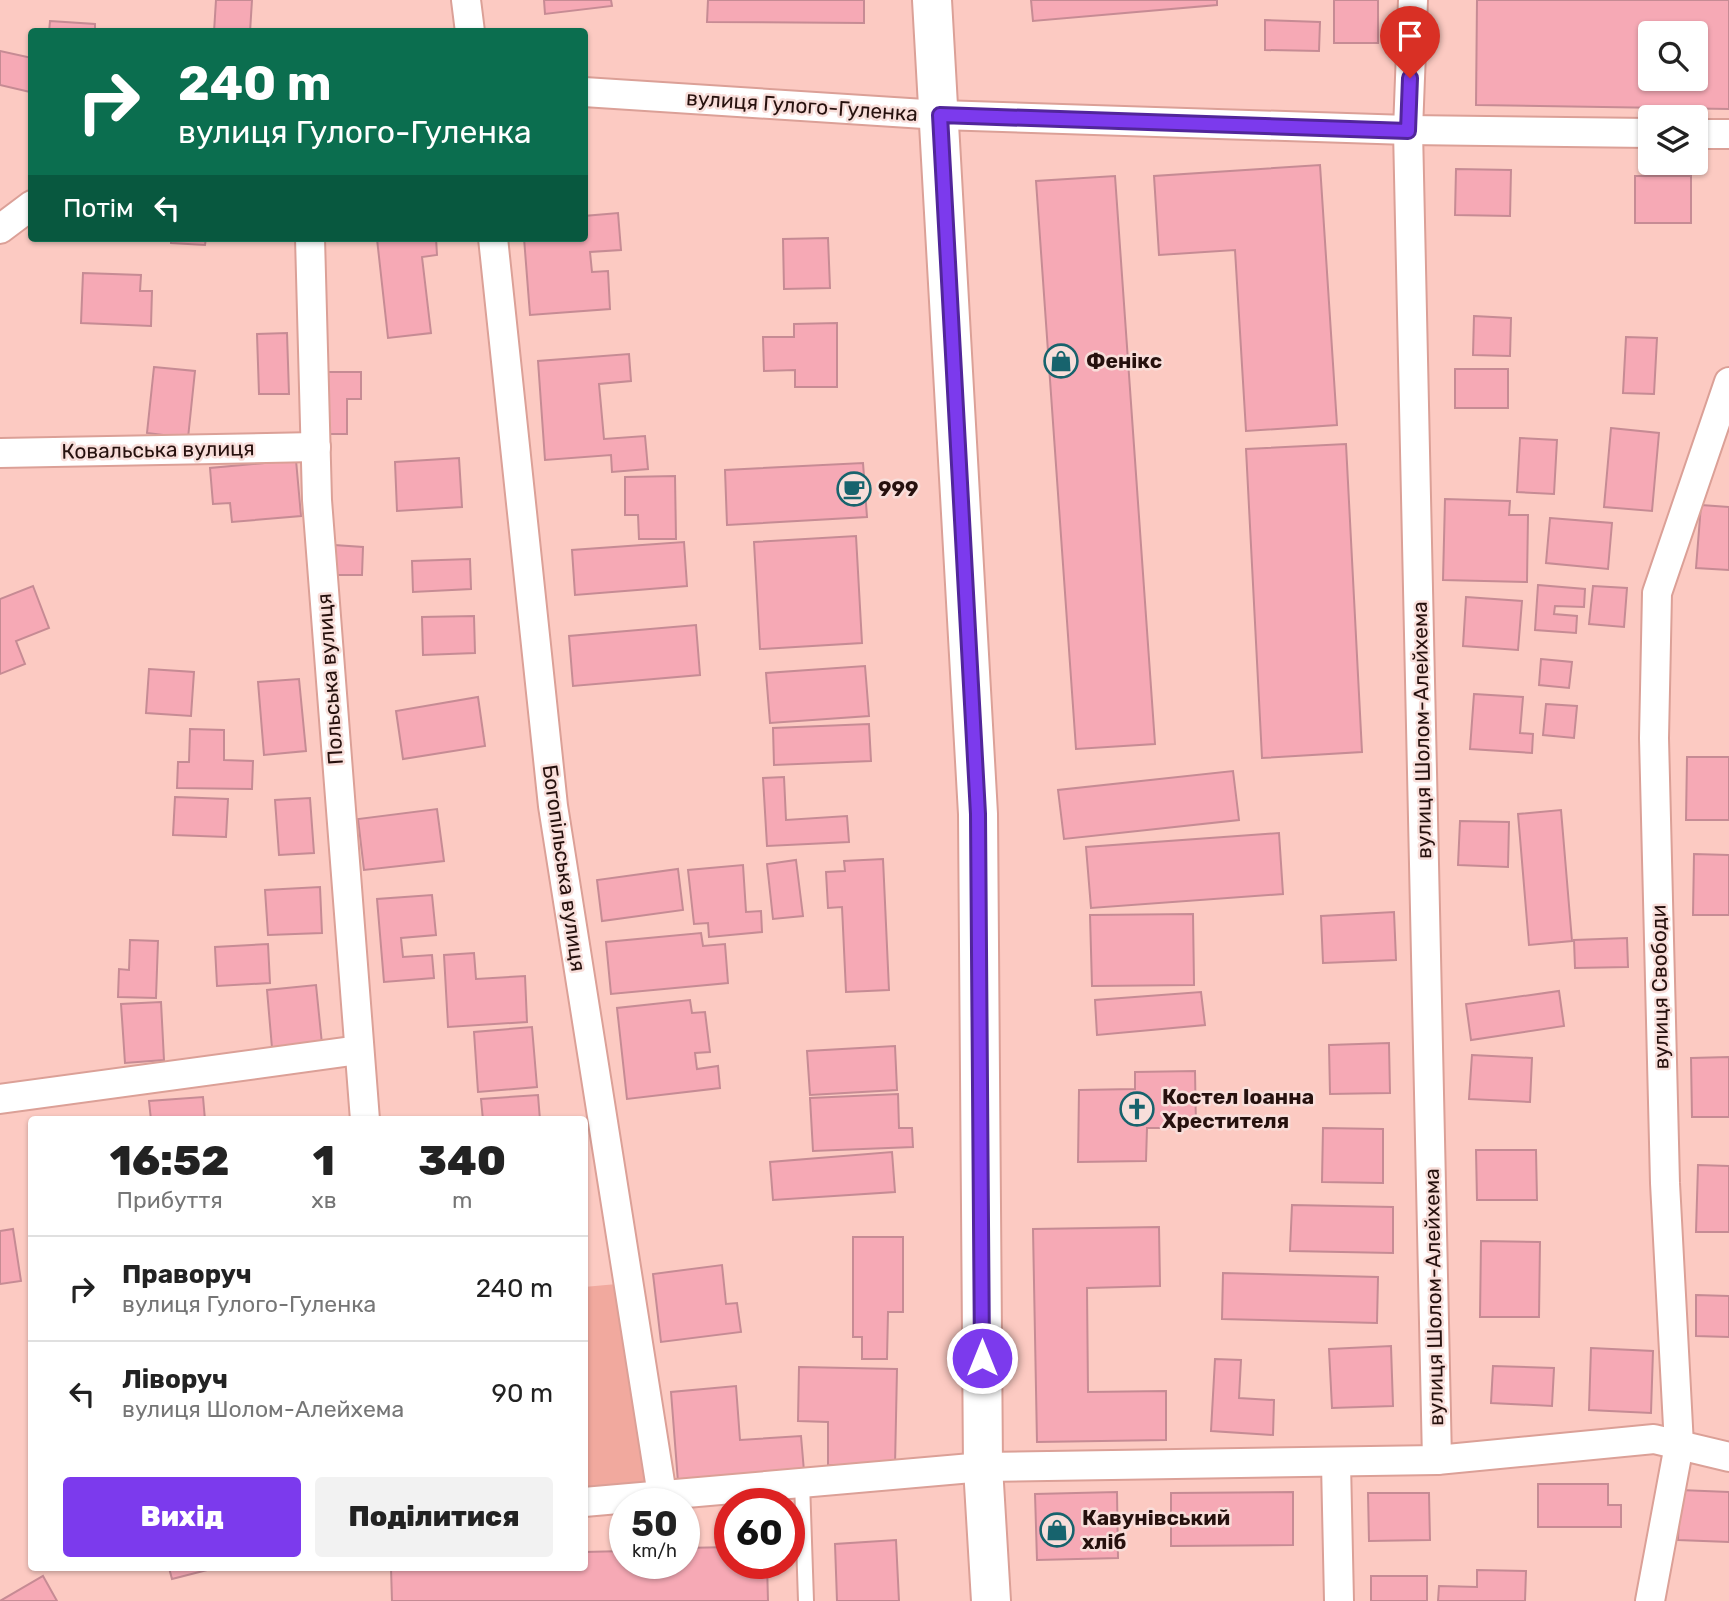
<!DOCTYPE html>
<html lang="uk">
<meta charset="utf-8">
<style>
:root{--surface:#fff;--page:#f2f2f2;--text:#222;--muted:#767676;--line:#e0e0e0;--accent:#7c3aed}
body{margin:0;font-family:Rubik,sans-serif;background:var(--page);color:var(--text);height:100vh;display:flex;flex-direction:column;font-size:26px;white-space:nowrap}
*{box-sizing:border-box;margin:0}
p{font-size:23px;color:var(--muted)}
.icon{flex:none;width:38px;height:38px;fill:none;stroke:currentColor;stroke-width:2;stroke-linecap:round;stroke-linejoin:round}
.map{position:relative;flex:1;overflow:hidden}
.details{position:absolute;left:28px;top:1116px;width:560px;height:455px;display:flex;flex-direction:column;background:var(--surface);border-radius:7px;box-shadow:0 2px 5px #0004}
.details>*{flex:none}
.guide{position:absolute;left:28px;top:28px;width:560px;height:214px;border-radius:7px;box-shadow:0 2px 5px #0004;background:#0b6e4f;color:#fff;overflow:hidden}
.fabs{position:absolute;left:1638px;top:21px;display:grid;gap:14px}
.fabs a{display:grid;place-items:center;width:70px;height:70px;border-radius:7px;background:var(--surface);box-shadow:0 2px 5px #0004;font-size:35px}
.speed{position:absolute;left:609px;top:1488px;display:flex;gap:14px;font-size:35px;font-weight:700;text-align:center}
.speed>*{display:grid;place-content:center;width:91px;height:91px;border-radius:50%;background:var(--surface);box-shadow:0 2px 5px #0004;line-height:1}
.speed small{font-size:18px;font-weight:400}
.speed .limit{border:10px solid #d22;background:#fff;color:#111}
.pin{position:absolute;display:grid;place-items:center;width:60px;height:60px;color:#fff;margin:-72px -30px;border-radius:50% 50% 50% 0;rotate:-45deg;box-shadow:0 0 7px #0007}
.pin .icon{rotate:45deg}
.me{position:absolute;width:77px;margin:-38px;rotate:0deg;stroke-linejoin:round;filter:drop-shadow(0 0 5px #0008)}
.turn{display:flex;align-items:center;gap:24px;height:147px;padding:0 35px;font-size:32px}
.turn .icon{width:91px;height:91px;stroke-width:2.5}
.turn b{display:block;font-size:49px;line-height:60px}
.then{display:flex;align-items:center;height:66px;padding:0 35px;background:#0003;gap:14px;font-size:26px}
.eta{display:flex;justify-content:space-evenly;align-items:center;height:119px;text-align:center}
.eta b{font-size:42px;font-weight:800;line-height:49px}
.action{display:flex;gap:14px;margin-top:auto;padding:14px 35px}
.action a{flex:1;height:80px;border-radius:7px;background:var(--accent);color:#fff;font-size:28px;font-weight:800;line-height:80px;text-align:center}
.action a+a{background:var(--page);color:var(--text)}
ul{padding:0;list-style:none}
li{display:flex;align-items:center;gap:21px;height:105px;padding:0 35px;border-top:2px solid var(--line)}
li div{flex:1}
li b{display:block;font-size:26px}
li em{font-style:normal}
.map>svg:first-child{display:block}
.green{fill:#f1a99e}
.building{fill:#f6a9b5;stroke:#c68b94;stroke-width:2;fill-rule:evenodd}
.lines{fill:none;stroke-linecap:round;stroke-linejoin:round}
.service-casing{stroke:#dba097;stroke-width:18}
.minor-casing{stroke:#dba097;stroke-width:32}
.primary-casing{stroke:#dba097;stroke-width:42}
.service{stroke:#fff;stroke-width:14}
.minor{stroke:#fff;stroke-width:28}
.primary{stroke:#fff;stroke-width:38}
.route-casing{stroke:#51269a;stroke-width:18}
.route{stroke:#7c3aed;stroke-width:12}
.labels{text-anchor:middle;stroke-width:5;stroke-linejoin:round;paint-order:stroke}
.street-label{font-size:21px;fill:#26110e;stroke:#f8deda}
.poi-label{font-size:21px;font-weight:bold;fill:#26110e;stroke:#f8deda;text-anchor:start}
</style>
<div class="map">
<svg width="1729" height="1601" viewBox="0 0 1729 1601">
<rect width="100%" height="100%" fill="#fccac2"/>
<!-- green -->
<path class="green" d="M 617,1284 L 649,1484 L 585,1491 L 584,1287 Z"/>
<!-- building -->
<g class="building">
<path d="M 216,0 L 252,0 L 250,32 L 214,32 Z"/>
<path d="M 544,0 L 611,0 L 612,6 L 545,14 Z"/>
<path d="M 708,0 L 864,0 L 864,23 L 707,22 Z"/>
<path d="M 1031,0 L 1217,0 L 1217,5 L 1033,21 Z"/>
<rect x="1334" y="0" width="44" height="43"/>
<path d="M 1477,0 L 1729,0 L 1729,109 L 1476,105 ZM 1650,33 L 1696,33 L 1696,79 L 1650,79 Z"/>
<path d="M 1265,20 L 1320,22 L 1319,51 L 1265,50 Z"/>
<path d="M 50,21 L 95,24 L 95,32 L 49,32 Z"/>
<path d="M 0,51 L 32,58 L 30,92 L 0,85 Z"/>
<path d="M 1320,165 L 1337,425 L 1246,431 L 1235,250 L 1159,255 L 1154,176 Z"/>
<path d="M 1456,169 L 1511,170 L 1510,216 L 1455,215 Z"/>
<path d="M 1115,176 L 1155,744 L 1076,749 L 1036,181 Z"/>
<rect x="1635" y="176" width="56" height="47"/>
<path d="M 618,213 L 621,250 L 590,252 L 592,272 L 608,271 L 610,309 L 530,315 L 524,238 L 584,238 L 584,216 Z"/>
<path d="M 171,238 L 206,238 L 205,245 L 171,243 Z"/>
<path d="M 436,238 L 437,255 L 422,257 L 431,333 L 388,338 L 377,239 Z"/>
<path d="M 828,238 L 830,288 L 784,289 L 783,239 Z"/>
<path d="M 83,273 L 141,275 L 140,291 L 152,291 L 151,326 L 81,323 Z"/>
<path d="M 1474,316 L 1511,318 L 1510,356 L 1473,355 Z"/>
<path d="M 837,323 L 837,387 L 795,387 L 795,370 L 764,371 L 763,337 L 794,337 L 794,324 Z"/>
<path d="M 287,333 L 289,394 L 259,394 L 257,334 Z"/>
<path d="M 1626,337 L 1657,338 L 1654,394 L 1623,393 Z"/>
<path d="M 629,354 L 631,381 L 599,384 L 604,439 L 645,436 L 648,469 L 612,472 L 611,455 L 545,460 L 538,361 Z"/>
<path d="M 154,367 L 195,371 L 188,438 L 147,433 Z"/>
<rect x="1455" y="369" width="53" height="39"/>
<path d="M 326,372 L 361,372 L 361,399 L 347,399 L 347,434 L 326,434 Z"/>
<path d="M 1611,428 L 1659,433 L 1652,511 L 1604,507 Z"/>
<path d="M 1520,438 L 1557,440 L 1554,494 L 1517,492 Z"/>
<path d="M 1346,444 L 1362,752 L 1262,758 L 1246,449 Z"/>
<path d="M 459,458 L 462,507 L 397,511 L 395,462 Z"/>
<path d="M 296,460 L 301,516 L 232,522 L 230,503 L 213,504 L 210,468 Z"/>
<path d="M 863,463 L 867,517 L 727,525 L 725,470 Z"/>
<path d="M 675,476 L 676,539 L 639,539 L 638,515 L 625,515 L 625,477 Z"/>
<path d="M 1445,499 L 1510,501 L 1509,515 L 1528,515 L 1527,582 L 1443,580 Z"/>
<path d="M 1701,505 L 1729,507 L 1729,570 L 1696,568 Z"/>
<path d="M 1550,518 L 1612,523 L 1608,569 L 1546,563 Z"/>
<path d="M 856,536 L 862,643 L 760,649 L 754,542 Z"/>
<path d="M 684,542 L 687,586 L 575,595 L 572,550 Z"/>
<path d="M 334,545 L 363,547 L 362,575 L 333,575 Z"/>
<path d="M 470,559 L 471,589 L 413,592 L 412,561 Z"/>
<path d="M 1538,585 L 1585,589 L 1584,607 L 1555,606 L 1554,614 L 1577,616 L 1576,633 L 1535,630 Z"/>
<path d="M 33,586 L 49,628 L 16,641 L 25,664 L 0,674 L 0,599 Z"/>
<path d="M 1593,586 L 1627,588 L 1624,627 L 1589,624 Z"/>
<path d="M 1466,597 L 1522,601 L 1518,650 L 1463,646 Z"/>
<path d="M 474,616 L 475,653 L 423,655 L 422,617 Z"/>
<path d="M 696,625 L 700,675 L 573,686 L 569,636 Z"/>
<path d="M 1541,659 L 1572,662 L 1569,688 L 1539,685 Z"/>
<path d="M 865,666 L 869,716 L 770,723 L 766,673 Z"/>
<path d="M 149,669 L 194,672 L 191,716 L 146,713 Z"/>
<path d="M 299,679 L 306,751 L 264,755 L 258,682 Z"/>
<path d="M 1474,694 L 1523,697 L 1520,733 L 1533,734 L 1532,753 L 1470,749 Z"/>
<path d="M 478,697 L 485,746 L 403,759 L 396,711 Z"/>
<path d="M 1546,704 L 1577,706 L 1574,738 L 1543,735 Z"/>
<path d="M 869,724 L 871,761 L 774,765 L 773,728 Z"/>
<path d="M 190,729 L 224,730 L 224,760 L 253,761 L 252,789 L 177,788 L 178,762 L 189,762 Z"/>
<path d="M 1687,757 L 1729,757 L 1729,820 L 1686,820 Z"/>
<path d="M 1233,771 L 1239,820 L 1064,839 L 1058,790 Z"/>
<path d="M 784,777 L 786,820 L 847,816 L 849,842 L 767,846 L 763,778 Z"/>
<path d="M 175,797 L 228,799 L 226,837 L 173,835 Z"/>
<path d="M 310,798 L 314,853 L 279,855 L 275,800 Z"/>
<path d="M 437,809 L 444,861 L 364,870 L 358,819 Z"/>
<path d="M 1561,810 L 1572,941 L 1529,945 L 1518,814 Z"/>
<path d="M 1460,821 L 1509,822 L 1508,867 L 1458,865 Z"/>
<path d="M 1279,833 L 1283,894 L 1091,908 L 1086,847 Z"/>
<path d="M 1694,854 L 1729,855 L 1729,915 L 1693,915 Z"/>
<path d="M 883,859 L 889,990 L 846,992 L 842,907 L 828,908 L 826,872 L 845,871 L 844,861 Z"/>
<path d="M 796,860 L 803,916 L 773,919 L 767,864 Z"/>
<path d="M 743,865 L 746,912 L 761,911 L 762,932 L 709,937 L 708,923 L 694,924 L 688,870 Z"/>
<path d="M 678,869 L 683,910 L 602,921 L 597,880 Z"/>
<path d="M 320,887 L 322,933 L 268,935 L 265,890 Z"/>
<path d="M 432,895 L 436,935 L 401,938 L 403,957 L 432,955 L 434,978 L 384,982 L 377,899 Z"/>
<path d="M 1394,912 L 1396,960 L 1323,963 L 1321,916 Z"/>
<path d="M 1193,914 L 1194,985 L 1092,986 L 1090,915 Z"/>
<path d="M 701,933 L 703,946 L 725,944 L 728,983 L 611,994 L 606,942 Z"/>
<path d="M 1627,938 L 1628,967 L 1575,968 L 1574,940 Z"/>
<path d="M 130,940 L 158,941 L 156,998 L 118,997 L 119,969 L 129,970 Z"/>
<path d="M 268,944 L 270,983 L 217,986 L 215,947 Z"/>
<path d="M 474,953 L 476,979 L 525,976 L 527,1022 L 448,1027 L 444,955 Z"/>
<path d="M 316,985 L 322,1044 L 272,1048 L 267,990 Z"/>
<path d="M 1559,991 L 1564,1026 L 1471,1040 L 1466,1004 Z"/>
<path d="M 1201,992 L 1205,1025 L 1097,1035 L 1095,1000 Z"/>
<path d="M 690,1000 L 692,1013 L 705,1012 L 710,1052 L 695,1053 L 697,1069 L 718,1066 L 720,1088 L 627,1099 L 617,1008 Z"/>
<path d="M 161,1002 L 164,1060 L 125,1063 L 121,1004 Z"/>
<path d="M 532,1027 L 537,1087 L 478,1092 L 474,1032 Z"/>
<path d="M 1389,1043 L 1390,1093 L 1330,1094 L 1329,1045 Z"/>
<path d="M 895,1046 L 897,1090 L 810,1095 L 807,1051 Z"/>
<path d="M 1472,1055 L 1532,1058 L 1530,1102 L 1469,1099 Z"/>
<path d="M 1729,1057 L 1729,1117 L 1692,1117 L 1691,1058 Z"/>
<path d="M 1195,1071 L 1196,1128 L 1147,1128 L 1146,1161 L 1078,1162 L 1079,1090 L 1135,1089 L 1135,1072 Z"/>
<path d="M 898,1094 L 899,1128 L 912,1128 L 913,1147 L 813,1151 L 810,1098 Z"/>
<path d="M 538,1095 L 540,1120 L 483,1120 L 481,1099 Z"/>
<path d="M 203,1097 L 205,1120 L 151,1120 L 149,1101 Z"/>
<path d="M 1323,1128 L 1383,1129 L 1383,1183 L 1322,1182 Z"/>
<path d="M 1476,1150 L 1536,1150 L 1537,1200 L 1477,1200 Z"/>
<path d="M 892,1152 L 895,1192 L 773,1200 L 770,1162 Z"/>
<path d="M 1698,1165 L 1729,1166 L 1729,1232 L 1696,1232 Z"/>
<path d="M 1292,1205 L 1393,1207 L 1393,1253 L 1290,1251 Z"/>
<path d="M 1159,1227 L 1160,1286 L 1087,1288 L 1088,1392 L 1166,1391 L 1166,1440 L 1037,1442 L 1033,1229 Z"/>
<path d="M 13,1229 L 21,1281 L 0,1284 L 0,1231 Z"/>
<path d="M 853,1237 L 903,1237 L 903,1312 L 888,1312 L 887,1359 L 862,1359 L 862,1337 L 853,1337 Z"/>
<path d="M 1481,1241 L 1540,1242 L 1539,1317 L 1480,1317 Z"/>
<path d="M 722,1265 L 726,1304 L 737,1303 L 741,1332 L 661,1342 L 653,1274 Z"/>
<path d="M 1223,1273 L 1378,1277 L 1377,1323 L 1222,1319 Z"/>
<path d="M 1696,1295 L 1729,1296 L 1729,1337 L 1696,1336 Z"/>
<path d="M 1391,1346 L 1393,1406 L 1332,1408 L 1329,1349 Z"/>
<path d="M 1591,1348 L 1653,1351 L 1651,1413 L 1589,1410 Z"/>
<path d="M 1215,1359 L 1241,1360 L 1239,1398 L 1274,1400 L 1273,1435 L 1211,1431 Z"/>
<path d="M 1493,1366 L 1554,1368 L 1552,1406 L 1491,1403 Z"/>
<path d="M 799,1367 L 897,1369 L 895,1466 L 828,1465 L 828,1422 L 798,1421 Z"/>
<path d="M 736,1386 L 740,1440 L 801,1436 L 804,1471 L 678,1482 L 671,1392 Z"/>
<path d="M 1538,1484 L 1608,1484 L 1608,1505 L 1621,1505 L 1621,1527 L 1538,1527 Z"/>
<path d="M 1680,1490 L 1729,1492 L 1729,1542 L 1678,1540 Z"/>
<path d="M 1117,1492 L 1118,1558 L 1037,1560 L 1035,1494 Z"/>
<path d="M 1293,1492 L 1293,1545 L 1171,1546 L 1171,1493 Z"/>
<path d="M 1368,1493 L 1429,1493 L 1430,1540 L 1369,1541 Z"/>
<path d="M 896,1540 L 899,1601 L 837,1601 L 835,1544 Z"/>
<path d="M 730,1547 L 730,1563 L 767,1563 L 768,1601 L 392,1601 L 391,1568 L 584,1568 L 584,1552 L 625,1551 L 625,1563 L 684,1563 L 684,1548 Z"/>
<path d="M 169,1568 L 215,1568 L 172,1579 Z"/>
<path d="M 1477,1570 L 1526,1571 L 1525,1601 L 1438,1601 L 1439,1586 L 1477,1587 Z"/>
<path d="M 43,1576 L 57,1601 L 0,1601 Z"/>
<rect x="1371" y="1576" width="56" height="25"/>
</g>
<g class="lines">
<defs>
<path id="service" d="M 802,1482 L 806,1601"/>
<g id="minor">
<path d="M 466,0 L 470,32"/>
<path d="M 1413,0 L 1408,130 L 1437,1460"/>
<path d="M 584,92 L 940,115 L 1408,130 L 1650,133"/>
<path d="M 1696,134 L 1729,134"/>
<path d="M 0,229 L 32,205"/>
<path d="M 310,238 L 317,500 L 365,1120"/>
<path d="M 493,238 L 553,806 L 662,1495"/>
<path d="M 0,453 L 316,447"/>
<path d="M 0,1099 L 359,1050"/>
<path d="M 1336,1463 L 1339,1601"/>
<path d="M 584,1502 L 983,1467 L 1437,1460 L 1654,1439 L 1729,1457"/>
<path d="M 1650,1601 L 1679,1445 L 1665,1183 L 1654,738 L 1657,593 L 1729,382"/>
</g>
<path id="primary" d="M 932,0 L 978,814 L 983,1467 L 991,1601"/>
</defs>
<!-- service casing -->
<use href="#service" class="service-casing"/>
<!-- minor casing -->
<use href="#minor" class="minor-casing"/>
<!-- primary casing -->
<use href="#primary" class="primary-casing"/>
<!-- service -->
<use href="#service" class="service"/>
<!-- minor -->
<use href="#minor" class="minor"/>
<!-- primary -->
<use href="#primary" class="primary"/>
</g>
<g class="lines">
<defs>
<path id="route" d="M 982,1358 L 978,814 L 940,115 L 1408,131 L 1410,78"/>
</defs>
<!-- route casing -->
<use href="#route" class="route-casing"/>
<!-- route -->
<use href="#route" class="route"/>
</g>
<!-- icons -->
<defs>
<symbol id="shop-ring" viewBox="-11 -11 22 22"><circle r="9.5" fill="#f8deda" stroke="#17636d" stroke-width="1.5"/><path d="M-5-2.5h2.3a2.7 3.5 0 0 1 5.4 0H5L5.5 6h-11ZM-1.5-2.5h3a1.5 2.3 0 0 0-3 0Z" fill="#17636d"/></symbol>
<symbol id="cafe-ring" viewBox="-11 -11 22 22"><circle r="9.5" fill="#f8deda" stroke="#17636d" stroke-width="1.5"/><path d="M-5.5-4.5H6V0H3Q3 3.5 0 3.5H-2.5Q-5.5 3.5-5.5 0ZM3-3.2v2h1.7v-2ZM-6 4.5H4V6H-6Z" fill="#17636d"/></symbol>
<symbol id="church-ring" viewBox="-11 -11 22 22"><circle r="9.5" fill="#f8deda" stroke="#17636d" stroke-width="1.5"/><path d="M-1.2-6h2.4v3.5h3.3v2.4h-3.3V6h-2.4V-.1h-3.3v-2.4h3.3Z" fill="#17636d"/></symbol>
</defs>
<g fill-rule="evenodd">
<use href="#shop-ring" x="1042" y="342" width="38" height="38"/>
<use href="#cafe-ring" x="835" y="470" width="38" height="38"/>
<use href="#church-ring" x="1118" y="1090" width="38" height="38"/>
<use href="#shop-ring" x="1038" y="1511" width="38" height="38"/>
</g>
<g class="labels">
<!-- street labels -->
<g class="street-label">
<text transform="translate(802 106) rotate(4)" y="7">вулиця Гулого-Гуленка</text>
<text transform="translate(158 450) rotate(-1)" y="7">Ковальська вулиця</text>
<text transform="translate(330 679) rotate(-94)" y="7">Польська вулиця</text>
<text transform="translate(1422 730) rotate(-91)" y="7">вулиця Шолом-Алейхема</text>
<text transform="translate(564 868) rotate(82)" y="7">Богопільська вулиця</text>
<text transform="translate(1660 987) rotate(-91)" y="7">вулиця Свободи</text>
<text transform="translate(1434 1297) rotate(-91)" y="7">вулиця Шолом-Алейхема</text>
</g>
<!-- poi labels -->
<g class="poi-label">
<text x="1086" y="368">Фенікс</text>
<text x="878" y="496">999</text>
<text x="1162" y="1104">Костел Іоанна<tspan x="1162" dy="24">Хрестителя</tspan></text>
<text x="1082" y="1525">Кавунівський<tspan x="1082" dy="24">хліб</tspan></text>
</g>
</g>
</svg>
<div class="fabs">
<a><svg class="icon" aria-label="search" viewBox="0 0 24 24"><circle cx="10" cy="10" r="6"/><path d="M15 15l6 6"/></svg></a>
<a><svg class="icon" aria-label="layers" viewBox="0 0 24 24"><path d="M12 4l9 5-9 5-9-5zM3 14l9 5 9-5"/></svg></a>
</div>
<div class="speed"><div>50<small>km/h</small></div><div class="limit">60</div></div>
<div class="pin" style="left:1410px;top:78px;background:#d93025"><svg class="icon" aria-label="arrive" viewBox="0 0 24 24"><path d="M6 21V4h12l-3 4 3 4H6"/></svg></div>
<svg class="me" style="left:982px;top:1358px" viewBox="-20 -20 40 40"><circle r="17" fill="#7c3aed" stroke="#fff" stroke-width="3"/><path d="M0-11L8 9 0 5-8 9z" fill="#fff"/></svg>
<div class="guide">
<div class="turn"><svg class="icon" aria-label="right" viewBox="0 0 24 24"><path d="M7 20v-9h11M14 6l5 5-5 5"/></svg><div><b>240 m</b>вулиця Гулого-Гуленка</div></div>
<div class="then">Потім<svg class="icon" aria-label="left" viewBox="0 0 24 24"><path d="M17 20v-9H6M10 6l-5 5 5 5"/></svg></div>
</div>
<section class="details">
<div class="eta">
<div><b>16:52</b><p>Прибуття</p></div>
<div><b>1</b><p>хв</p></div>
<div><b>340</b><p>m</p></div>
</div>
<ul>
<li><svg class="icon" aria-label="right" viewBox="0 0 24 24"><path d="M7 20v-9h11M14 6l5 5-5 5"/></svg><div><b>Праворуч</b><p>вулиця Гулого-Гуленка</p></div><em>240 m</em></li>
<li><svg class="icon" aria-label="left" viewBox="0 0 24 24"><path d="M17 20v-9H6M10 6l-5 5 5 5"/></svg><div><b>Ліворуч</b><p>вулиця Шолом-Алейхема</p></div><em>90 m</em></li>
</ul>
<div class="action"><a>Вихід</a><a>Поділитися</a></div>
</section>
</div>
